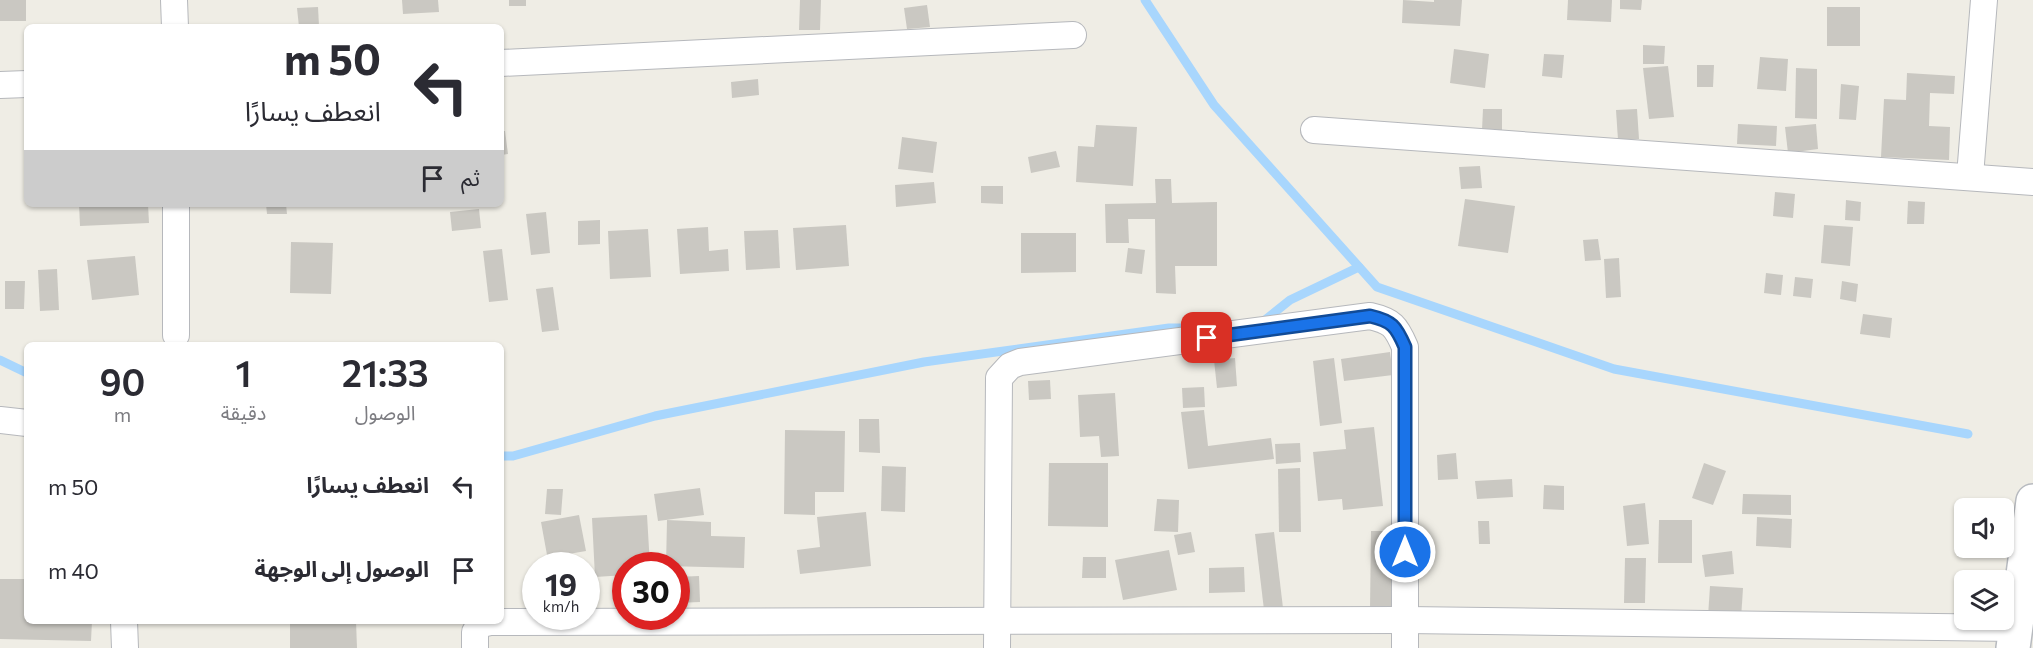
<!DOCTYPE html>
<html lang="ar">
<meta charset="utf-8">
<style>
:root{--surface:#fff;--page:#f7f7f7;--text:#2b2b33;--muted:#7c7c81}
body{margin:0;font-family:Commissioner,"Noto Sans Arabic",sans-serif;background:var(--page);color:var(--text);direction:rtl;height:100vh;display:flex;flex-direction:column;font-size:22px;white-space:nowrap}
*{box-sizing:border-box;margin:0}
p{font-size:20px;color:var(--muted)}
.icon{flex:none;width:33px;height:33px;fill:none;stroke:currentColor;stroke-width:2;stroke-linecap:round;stroke-linejoin:round}
.map{position:relative;flex:1;overflow:hidden;direction:ltr}
.side{position:absolute;left:24px;top:342px;width:480px;height:282px;display:flex;flex-direction:column;background:var(--surface);border-radius:9px;box-shadow:0 2px 4px #0004;direction:rtl}
.side>*{flex:none}
.banner{position:absolute;left:24px;top:24px;width:480px;height:183px;border-radius:9px;box-shadow:0 2px 4px #0004;direction:rtl;background:#fff;color:var(--text);overflow:hidden}
.tools{position:absolute;left:1954px;top:498px;display:grid;gap:12px}
.tools a{display:grid;place-items:center;width:60px;height:60px;border-radius:9px;background:var(--surface);box-shadow:0 2px 4px #0004;font-size:30px}
.speed{position:absolute;left:522px;top:552px;display:flex;gap:12px;font-size:30px;font-weight:700;text-align:center}
.speed>*{display:grid;place-content:center;width:78px;height:78px;border-radius:50%;background:var(--surface);box-shadow:0 2px 4px #0004;line-height:1}
.speed small{font-size:15px;font-weight:400}
.speed .limit{border:9px solid #d22;background:#fff;color:#111}
.pin{position:absolute;display:grid;place-items:center;width:51px;height:51px;color:#fff;margin:-26px;border-radius:12px;box-shadow:0 3px 9px #0006}
.me{position:absolute;width:66px;margin:-33px;rotate:0deg;stroke-linejoin:round;filter:drop-shadow(0 0 4px #0008)}
.turn{display:flex;align-items:center;gap:21px;height:126px;padding:0 24px;font-size:27px}
.turn .icon{width:78px;height:78px;stroke-width:2.5}
.turn b{display:block;font-size:42px;line-height:51px}
.then{display:flex;align-items:center;height:57px;padding:0 24px;background:#0003;gap:12px;font-size:22px}
.eta{display:flex;justify-content:space-evenly;align-items:center;height:102px;text-align:center}
.eta b{font-size:36px;font-weight:600;line-height:42px}
ul{padding:0;list-style:none}
li{display:flex;align-items:center;gap:18px;height:84px;padding:0 24px}
li div{flex:1}
li b{display:block;font-size:22px}
li em{font-style:normal}
.map>svg:first-child{display:block}
.lines{fill:none;stroke-linecap:round;stroke-linejoin:round}
.stream{stroke:#a8d6fd;stroke-width:9}
.building{fill:#cac8c2}
.minor-casing{stroke:#b6b8bc;stroke-width:28}
.secondary-casing{stroke:#b7babf;stroke-width:36}
.minor{stroke:#fff;stroke-width:26}
.secondary{stroke:#fff;stroke-width:33}
.route-casing{stroke:#114b97;stroke-width:15}
.route{stroke:#1a73e8;stroke-width:10}
</style>
<div class="map">
<svg width="2033" height="648" viewBox="0 0 2033 648">
<rect width="100%" height="100%" fill="#efede5"/>
<g class="lines">
<!-- stream -->
<g class="stream">
<path d="M 1145,0 L 1214,105 L 1377,287 L 1614,369 L 1968,434"/>
<path d="M 1260,324 L 1290,300 L 1359,267"/>
<path d="M 0,360 L 27,373"/>
<path d="M 501,456 L 513,456 L 655,416 L 924,362 L 1169,328 L 1193,328"/>
</g>
</g>
<!-- building -->
<g class="building">
<rect x="0" y="0" width="26" height="21"/>
<path d="M 402,0 L 438,0 L 439,12 L 403,14 Z"/>
<rect x="509" y="0" width="17" height="6"/>
<path d="M 800,0 L 821,0 L 820,30 L 799,30 Z"/>
<path d="M 1403,0 L 1434,2 L 1434,0 L 1462,0 L 1460,26 L 1402,23 Z"/>
<path d="M 1568,0 L 1612,0 L 1611,22 L 1567,20 Z"/>
<path d="M 1620,0 L 1642,0 L 1641,10 L 1620,9 Z"/>
<path d="M 927,5 L 930,27 L 907,29 L 904,8 Z"/>
<path d="M 318,7 L 319,26 L 299,27 L 297,8 Z"/>
<rect x="1827" y="7" width="33" height="39"/>
<path d="M 1643,45 L 1665,46 L 1664,64 L 1643,64 Z"/>
<path d="M 1454,49 L 1489,54 L 1485,88 L 1450,83 Z"/>
<path d="M 1544,54 L 1564,55 L 1562,78 L 1542,76 Z"/>
<path d="M 1760,57 L 1788,59 L 1786,91 L 1757,89 Z"/>
<path d="M 1697,65 L 1714,65 L 1713,87 L 1697,87 Z"/>
<path d="M 1668,66 L 1674,117 L 1649,119 L 1643,68 Z"/>
<path d="M 1796,68 L 1817,69 L 1817,119 L 1795,118 Z"/>
<path d="M 1907,73 L 1955,76 L 1954,94 L 1930,93 L 1929,126 L 1950,127 L 1949,160 L 1881,157 L 1884,99 L 1906,100 Z"/>
<path d="M 758,79 L 759,95 L 732,98 L 731,82 Z"/>
<path d="M 1841,84 L 1859,86 L 1856,120 L 1839,119 Z"/>
<path d="M 1483,109 L 1502,109 L 1502,131 L 1482,130 Z"/>
<path d="M 1637,109 L 1639,139 L 1618,140 L 1616,110 Z"/>
<path d="M 1738,124 L 1777,126 L 1776,146 L 1737,144 Z"/>
<path d="M 1816,124 L 1818,149 L 1788,153 L 1785,127 Z"/>
<path d="M 1096,125 L 1137,127 L 1133,186 L 1076,182 L 1078,146 L 1094,147 Z"/>
<path d="M 501,131 L 505,131 L 508,154 L 501,155 Z"/>
<path d="M 902,137 L 937,142 L 933,173 L 898,169 Z"/>
<path d="M 1056,151 L 1060,167 L 1031,173 L 1028,157 Z"/>
<path d="M 1480,166 L 1482,188 L 1461,189 L 1459,167 Z"/>
<path d="M 1155,179 L 1171,179 L 1172,203 L 1217,202 L 1217,266 L 1175,266 L 1176,294 L 1156,293 L 1155,219 L 1128,219 L 1129,243 L 1106,243 L 1105,204 L 1156,203 Z"/>
<path d="M 934,182 L 936,203 L 896,207 L 895,185 Z"/>
<path d="M 981,186 L 1003,186 L 1003,204 L 981,203 Z"/>
<path d="M 1775,192 L 1795,194 L 1793,218 L 1773,216 Z"/>
<path d="M 1465,199 L 1515,206 L 1508,253 L 1458,246 Z"/>
<path d="M 1846,200 L 1861,202 L 1860,221 L 1845,220 Z"/>
<path d="M 1908,201 L 1925,202 L 1924,224 L 1907,224 Z"/>
<path d="M 79,204 L 148,204 L 149,223 L 80,226 Z"/>
<path d="M 266,204 L 286,204 L 287,214 L 267,214 Z"/>
<path d="M 479,209 L 481,228 L 452,231 L 450,212 Z"/>
<path d="M 546,212 L 550,253 L 531,255 L 526,214 Z"/>
<path d="M 600,220 L 600,244 L 578,245 L 578,221 Z"/>
<path d="M 846,225 L 849,266 L 796,270 L 793,228 Z"/>
<path d="M 1824,225 L 1853,227 L 1850,266 L 1821,263 Z"/>
<path d="M 708,227 L 709,251 L 728,249 L 729,271 L 680,274 L 677,229 Z"/>
<path d="M 648,229 L 651,277 L 610,279 L 608,231 Z"/>
<path d="M 778,230 L 780,268 L 746,270 L 744,231 Z"/>
<path d="M 1021,233 L 1076,233 L 1076,272 L 1021,273 Z"/>
<path d="M 1598,239 L 1601,260 L 1585,261 L 1583,240 Z"/>
<path d="M 291,242 L 333,243 L 331,294 L 290,293 Z"/>
<path d="M 1128,248 L 1145,250 L 1142,274 L 1125,272 Z"/>
<path d="M 502,249 L 508,300 L 489,302 L 483,251 Z"/>
<path d="M 135,256 L 139,295 L 92,300 L 87,260 Z"/>
<path d="M 1619,258 L 1621,297 L 1606,298 L 1604,259 Z"/>
<path d="M 57,269 L 59,310 L 40,311 L 38,270 Z"/>
<path d="M 1766,273 L 1783,275 L 1781,295 L 1764,293 Z"/>
<path d="M 1795,277 L 1813,279 L 1811,298 L 1793,296 Z"/>
<path d="M 5,281 L 25,281 L 24,309 L 5,309 Z"/>
<path d="M 1842,281 L 1858,284 L 1856,302 L 1840,299 Z"/>
<path d="M 553,287 L 559,330 L 542,332 L 536,289 Z"/>
<path d="M 1863,314 L 1892,318 L 1890,338 L 1860,334 Z"/>
<path d="M 1390,352 L 1393,375 L 1344,381 L 1341,359 Z"/>
<path d="M 1235,358 L 1237,386 L 1217,388 L 1214,360 Z"/>
<path d="M 1334,358 L 1342,423 L 1320,426 L 1313,361 Z"/>
<path d="M 1050,380 L 1051,399 L 1029,400 L 1028,381 Z"/>
<path d="M 1204,387 L 1205,407 L 1183,408 L 1182,388 Z"/>
<path d="M 1115,393 L 1119,456 L 1101,457 L 1099,436 L 1080,437 L 1078,395 Z"/>
<path d="M 1204,410 L 1208,446 L 1271,438 L 1274,459 L 1188,469 L 1181,412 Z"/>
<path d="M 859,419 L 879,419 L 880,453 L 859,452 Z"/>
<path d="M 1374,427 L 1383,506 L 1343,510 L 1342,499 L 1318,501 L 1313,452 L 1346,449 L 1344,430 Z"/>
<path d="M 785,430 L 845,431 L 844,492 L 815,492 L 815,515 L 784,514 Z"/>
<path d="M 1300,443 L 1301,462 L 1276,464 L 1275,444 Z"/>
<path d="M 1456,453 L 1458,479 L 1438,480 L 1437,455 Z"/>
<path d="M 1049,463 L 1108,463 L 1108,527 L 1048,526 Z"/>
<path d="M 1704,463 L 1726,471 L 1713,505 L 1692,498 Z"/>
<path d="M 882,466 L 906,467 L 905,512 L 881,511 Z"/>
<path d="M 1300,468 L 1301,532 L 1279,532 L 1278,469 Z"/>
<path d="M 1512,479 L 1513,497 L 1477,499 L 1475,481 Z"/>
<path d="M 1544,485 L 1564,486 L 1564,510 L 1543,509 Z"/>
<path d="M 700,488 L 704,515 L 658,521 L 654,494 Z"/>
<path d="M 547,489 L 563,489 L 561,515 L 545,514 Z"/>
<path d="M 1743,494 L 1791,495 L 1791,515 L 1742,514 Z"/>
<path d="M 1157,499 L 1179,500 L 1178,532 L 1154,531 Z"/>
<path d="M 1645,503 L 1649,544 L 1627,546 L 1623,506 Z"/>
<path d="M 866,512 L 871,566 L 800,574 L 797,550 L 820,547 L 817,517 Z"/>
<path d="M 579,515 L 586,551 L 563,555 L 565,566 L 549,566 L 541,522 Z"/>
<path d="M 647,515 L 650,566 L 626,566 L 626,575 L 595,577 L 592,518 Z"/>
<path d="M 1757,517 L 1792,519 L 1791,548 L 1756,546 Z"/>
<path d="M 667,520 L 711,522 L 711,536 L 745,537 L 744,568 L 666,566 Z"/>
<path d="M 1659,520 L 1692,520 L 1692,563 L 1658,563 Z"/>
<path d="M 1478,521 L 1489,521 L 1490,544 L 1479,544 Z"/>
<path d="M 1371,531 L 1395,531 L 1393,611 L 1370,610 Z"/>
<path d="M 1191,532 L 1195,552 L 1178,555 L 1174,535 Z"/>
<path d="M 1274,532 L 1283,608 L 1264,610 L 1255,534 Z"/>
<path d="M 1169,550 L 1177,590 L 1123,600 L 1115,560 Z"/>
<path d="M 1732,551 L 1734,574 L 1705,577 L 1702,555 Z"/>
<path d="M 1083,557 L 1106,557 L 1106,578 L 1082,578 Z"/>
<path d="M 1625,558 L 1646,558 L 1645,603 L 1624,603 Z"/>
<path d="M 1244,567 L 1245,592 L 1209,593 L 1209,568 Z"/>
<path d="M 699,576 L 700,602 L 676,603 L 676,577 Z"/>
<path d="M 0,579 L 27,579 L 27,621 L 92,621 L 91,641 L 0,639 Z"/>
<path d="M 1710,586 L 1743,588 L 1741,619 L 1708,617 Z"/>
<path d="M 290,621 L 356,621 L 357,648 L 290,648 Z"/>
</g>
<g class="lines">
<defs>
<g id="minor">
<path d="M 174,0 L 175,27"/>
<path d="M 501,63 L 1073,35"/>
<path d="M 0,85 L 27,84"/>
<path d="M 1314,130 L 2033,182"/>
<path d="M 1970,176 L 1984,0"/>
<path d="M 176,204 L 176,335"/>
<path d="M 0,420 L 27,423"/>
<path d="M 124,621 L 125,648"/>
<path d="M 475,648 L 475,632 L 481,624 L 490,622 L 1406,620 L 2016,628"/>
<path d="M 997,648 L 999,378 L 1010,366 L 1020,362 L 1370,316 C 1392,321 1396,326 1405,347 L 1405,648"/>
</g>
<path id="secondary" d="M 2013,648 L 2033,501"/>
</defs>
<!-- minor casing -->
<use href="#minor" class="minor-casing"/>
<!-- secondary casing -->
<use href="#secondary" class="secondary-casing"/>
<!-- minor -->
<use href="#minor" class="minor"/>
<!-- secondary -->
<use href="#secondary" class="secondary"/>
</g>
<g class="lines">
<defs>
<path id="route" d="M 1207,338 L 1370,316 C 1392,321 1396,326 1405,347 L 1405,552"/>
</defs>
<!-- route casing -->
<use href="#route" class="route-casing"/>
<!-- route -->
<use href="#route" class="route"/>
</g>
</svg>
<div class="tools">
<a><svg class="icon" aria-label="sound" viewBox="0 0 24 24"><path d="M4 9h4l5-4v14l-5-4H4zM17 9q2 3 0 6"/></svg></a>
<a><svg class="icon" aria-label="layers" viewBox="0 0 24 24"><path d="M12 4l9 5-9 5-9-5zM3 14l9 5 9-5"/></svg></a>
</div>
<div class="speed"><div>19<small>km/h</small></div><div class="limit">30</div></div>
<div class="pin" style="left:1207px;top:338px;background:#d93025"><svg class="icon" aria-label="arrive" viewBox="0 0 24 24"><path d="M6 21V4h12l-3 4 3 4H6"/></svg></div>
<svg class="me" style="left:1405px;top:552px" viewBox="-20 -20 40 40"><circle r="17" fill="#1a73e8" stroke="#fff" stroke-width="3"/><path d="M0-11L8 9 0 5-8 9z" fill="#fff"/></svg>
<div class="banner">
<div class="turn"><svg class="icon" aria-label="left" viewBox="0 0 24 24"><path d="M17 20v-9H6M10 6l-5 5 5 5"/></svg><div><b>50 m</b>انعطف يسارًا</div></div>
<div class="then">ثم<svg class="icon" aria-label="arrive" viewBox="0 0 24 24"><path d="M6 21V4h12l-3 4 3 4H6"/></svg></div>
</div>
<section class="side">
<div class="eta">
<div><b>21:33</b><p>الوصول</p></div>
<div><b>1</b><p>دقيقة</p></div>
<div><b>90</b><p>m</p></div>
</div>
<ul>
<li><svg class="icon" aria-label="left" viewBox="0 0 24 24"><path d="M17 20v-9H6M10 6l-5 5 5 5"/></svg><div><b>انعطف يسارًا</b></div><em>50 m</em></li>
<li><svg class="icon" aria-label="arrive" viewBox="0 0 24 24"><path d="M6 21V4h12l-3 4 3 4H6"/></svg><div><b>الوصول إلى الوجهة</b></div><em>40 m</em></li>
</ul>
</section>
</div>
